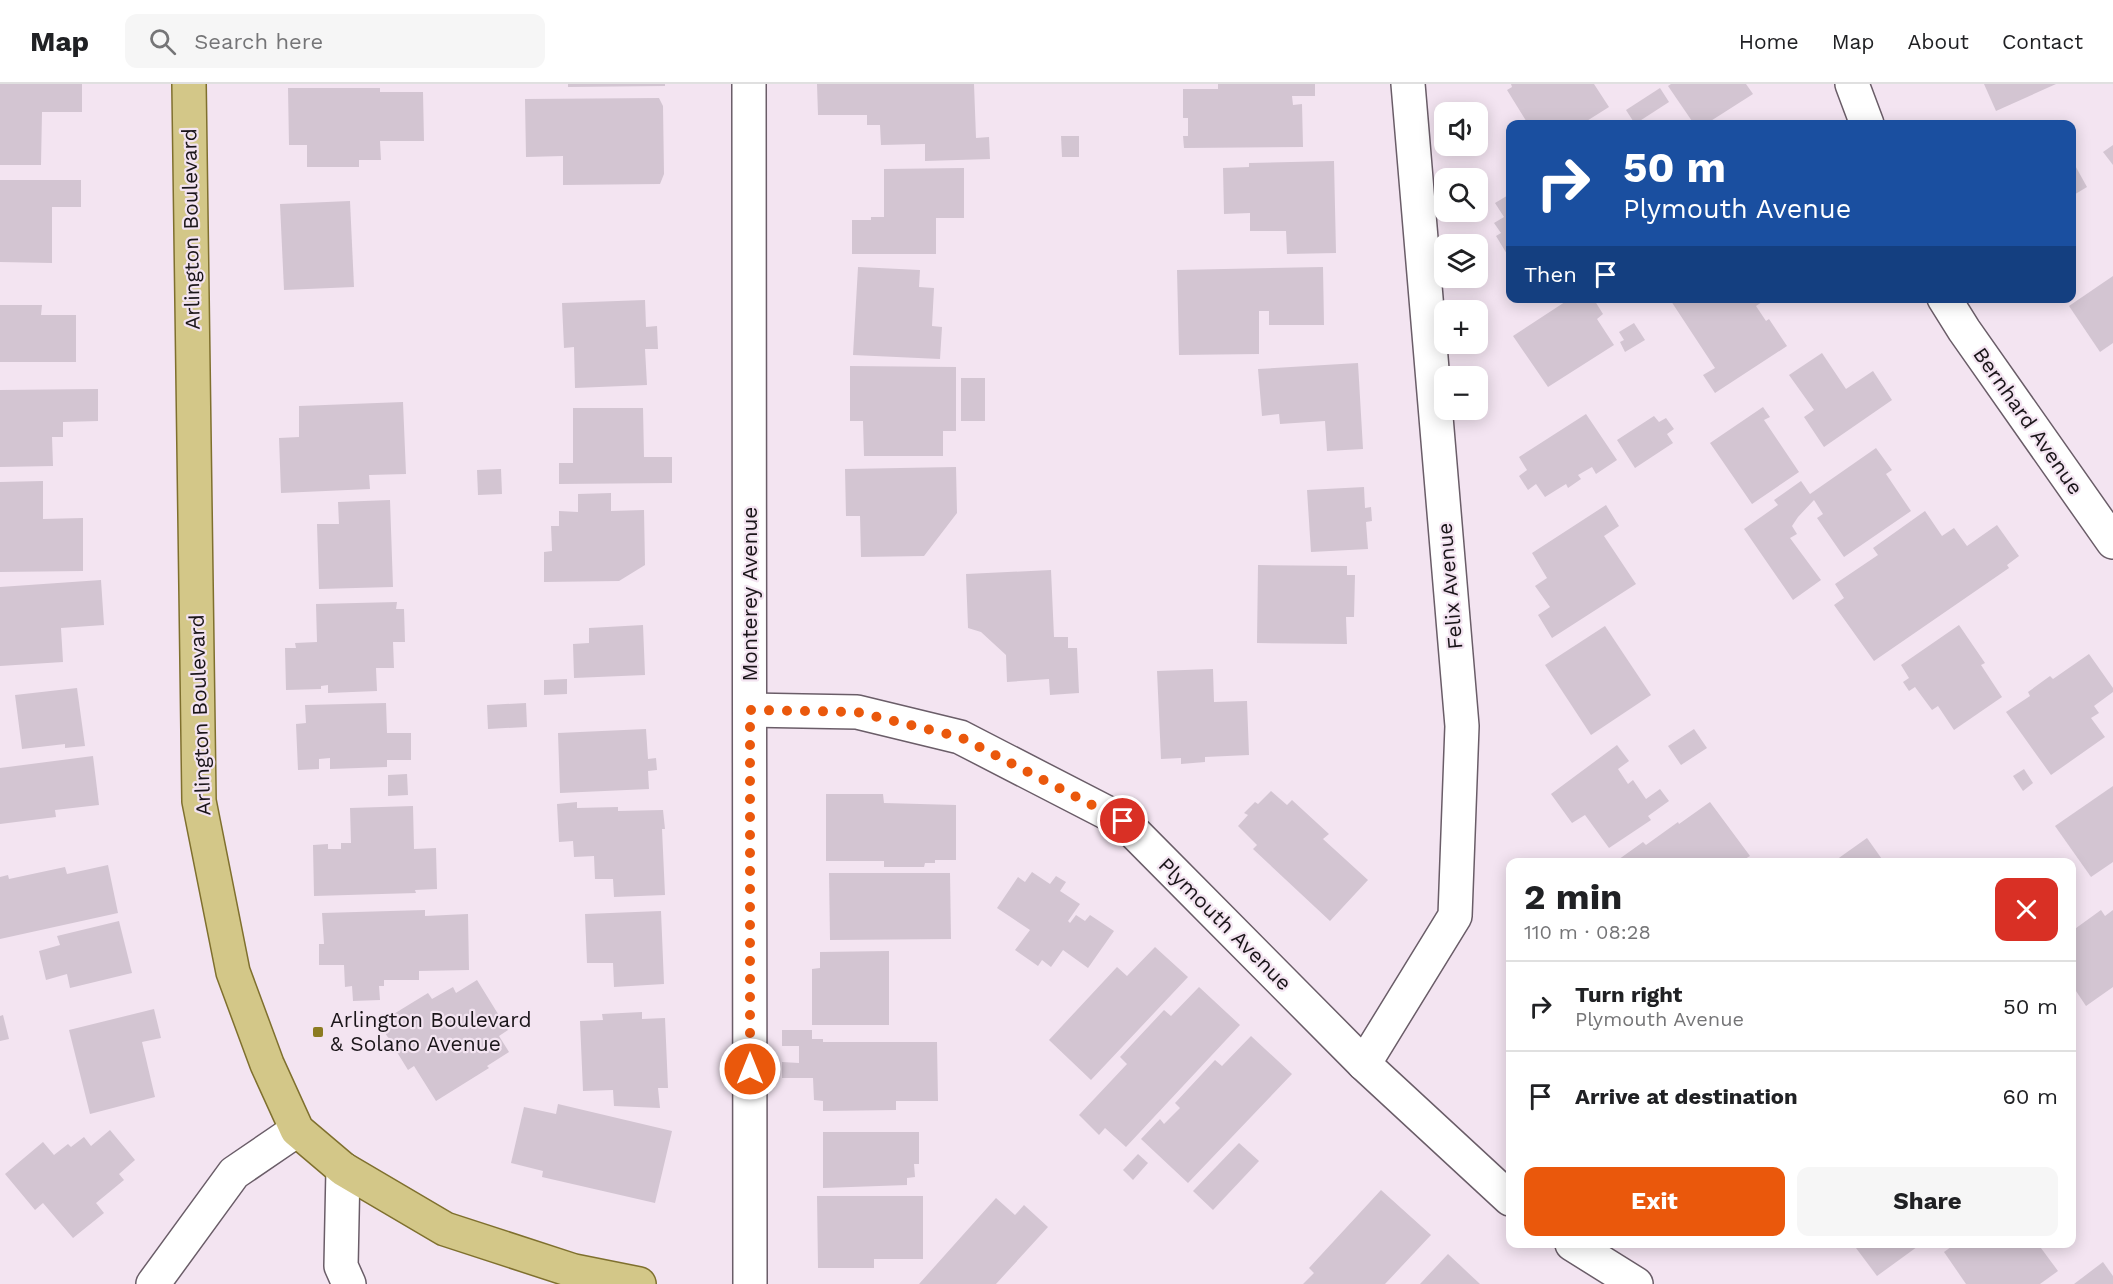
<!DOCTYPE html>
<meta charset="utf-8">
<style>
:root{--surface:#fff;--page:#f6f6f6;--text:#202124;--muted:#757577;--line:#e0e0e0;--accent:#ea580c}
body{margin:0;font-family:"Work Sans",sans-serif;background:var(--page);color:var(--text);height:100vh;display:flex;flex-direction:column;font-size:22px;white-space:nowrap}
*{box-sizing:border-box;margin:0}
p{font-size:20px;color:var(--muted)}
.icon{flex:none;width:33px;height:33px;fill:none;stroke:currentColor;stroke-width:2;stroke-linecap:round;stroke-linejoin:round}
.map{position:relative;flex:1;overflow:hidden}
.panel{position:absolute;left:1506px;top:774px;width:570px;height:390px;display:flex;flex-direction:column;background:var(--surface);border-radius:12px;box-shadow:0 3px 15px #0003}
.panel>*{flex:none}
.banner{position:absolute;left:1506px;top:36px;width:570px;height:183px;border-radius:12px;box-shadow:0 3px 15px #0003;background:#1a4fa0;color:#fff;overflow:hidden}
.controls{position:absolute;left:1434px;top:18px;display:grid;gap:12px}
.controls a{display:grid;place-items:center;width:54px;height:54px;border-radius:12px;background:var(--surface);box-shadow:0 3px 15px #0003;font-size:30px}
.pin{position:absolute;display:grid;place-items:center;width:51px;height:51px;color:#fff;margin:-26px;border:3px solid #fff;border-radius:50%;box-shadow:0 2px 6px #0007}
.me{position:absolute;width:66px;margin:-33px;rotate:0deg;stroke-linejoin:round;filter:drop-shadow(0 0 4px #0008)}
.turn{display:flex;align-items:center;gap:21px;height:126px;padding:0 18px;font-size:27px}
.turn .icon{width:78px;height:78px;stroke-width:2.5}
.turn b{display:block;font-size:42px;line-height:51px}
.then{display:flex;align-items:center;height:57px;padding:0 18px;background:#0003;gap:12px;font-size:22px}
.round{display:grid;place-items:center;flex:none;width:63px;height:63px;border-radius:12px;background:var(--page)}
.overview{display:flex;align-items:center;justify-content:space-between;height:102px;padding:0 18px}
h1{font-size:36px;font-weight:700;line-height:45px}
.button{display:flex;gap:12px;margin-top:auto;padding:12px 18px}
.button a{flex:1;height:69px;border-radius:12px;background:var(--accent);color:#fff;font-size:24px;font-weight:700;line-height:69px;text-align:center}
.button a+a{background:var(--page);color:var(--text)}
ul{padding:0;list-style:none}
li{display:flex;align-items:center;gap:18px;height:90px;padding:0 18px;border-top:2px solid var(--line)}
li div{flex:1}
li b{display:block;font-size:22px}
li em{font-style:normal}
header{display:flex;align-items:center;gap:36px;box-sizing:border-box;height:84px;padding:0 30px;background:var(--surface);border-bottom:2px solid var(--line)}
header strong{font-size:28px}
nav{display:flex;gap:33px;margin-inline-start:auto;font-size:21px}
.search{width:420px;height:54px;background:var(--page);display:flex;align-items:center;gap:15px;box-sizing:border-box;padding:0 21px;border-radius:12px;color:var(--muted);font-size:22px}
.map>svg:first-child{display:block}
.building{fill:#d3c5d2}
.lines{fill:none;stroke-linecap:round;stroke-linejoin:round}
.minor-casing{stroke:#6a5d68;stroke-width:36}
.major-casing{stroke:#7f702e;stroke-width:36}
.minor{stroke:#fff;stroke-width:33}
.major{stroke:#d3c788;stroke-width:33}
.route{stroke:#ea580c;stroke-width:10;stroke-dasharray:0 18}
.poi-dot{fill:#8b7b21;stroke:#f3e4f1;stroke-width:2}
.labels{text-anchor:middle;stroke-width:4.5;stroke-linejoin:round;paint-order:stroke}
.street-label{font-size:21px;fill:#1a1519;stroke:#f3e4f1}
.poi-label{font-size:21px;fill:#1a1519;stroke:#f3e4f1;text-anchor:start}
</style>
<header>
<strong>Map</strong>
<div class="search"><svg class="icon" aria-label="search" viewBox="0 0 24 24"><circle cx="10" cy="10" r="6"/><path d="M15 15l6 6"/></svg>Search here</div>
<nav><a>Home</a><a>Map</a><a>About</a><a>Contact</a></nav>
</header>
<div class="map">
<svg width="2113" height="1200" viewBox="0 0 2113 1200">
<rect width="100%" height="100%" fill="#f3e4f1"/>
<!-- building -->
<g class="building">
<path d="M 0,0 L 82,0 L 82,28 L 42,28 L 41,81 L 0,81 Z"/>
<path d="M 568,0 L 665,0 L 665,2 L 568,3 Z"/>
<path d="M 817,0 L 974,0 L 976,54 L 989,53 L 990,75 L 925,77 L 925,60 L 881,61 L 880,41 L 867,41 L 867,31 L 818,31 Z"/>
<path d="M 1218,0 L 1315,0 L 1315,12 L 1292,12 L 1293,21 L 1302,20 L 1303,63 L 1184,64 L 1183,52 L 1188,52 L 1188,34 L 1183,34 L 1183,5 L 1218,5 Z"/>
<path d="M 1511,0 L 1594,0 L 1609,23 L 1582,40 L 1528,40 L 1507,6 L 1512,3 Z"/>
<path d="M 1671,0 L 1746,0 L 1753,10 L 1706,40 L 1694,40 L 1668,2 Z"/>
<path d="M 1984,0 L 2056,0 L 1996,27 Z"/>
<path d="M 288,4 L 380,4 L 380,8 L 423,8 L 424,57 L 380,57 L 381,76 L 359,76 L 359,83 L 307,83 L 307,61 L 289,61 Z"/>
<path d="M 1660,4 L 1669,18 L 1635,40 L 1626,26 Z"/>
<path d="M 659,14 L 663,22 L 664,90 L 660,100 L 563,101 L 563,72 L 526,73 L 525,15 Z"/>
<path d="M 1061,52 L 1079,52 L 1079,73 L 1062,73 Z"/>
<path d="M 2113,61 L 2113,81 L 2103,68 Z"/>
<path d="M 2072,76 L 2087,103 L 2072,112 Z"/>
<path d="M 1334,77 L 1336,169 L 1287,170 L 1286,147 L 1250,147 L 1250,129 L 1224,130 L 1223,84 L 1249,83 L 1249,79 Z"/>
<path d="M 964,84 L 964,134 L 936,134 L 936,170 L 852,170 L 852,136 L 871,136 L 871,133 L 884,133 L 884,85 Z"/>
<path d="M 0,96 L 81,96 L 81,123 L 52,123 L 52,179 L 0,178 Z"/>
<path d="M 1510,110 L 1510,175 L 1496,152 L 1501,149 L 1494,139 L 1504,133 L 1495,119 Z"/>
<path d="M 350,117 L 354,203 L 284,206 L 280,120 Z"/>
<path d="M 858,183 L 920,186 L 919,203 L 934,204 L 932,242 L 942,243 L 940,275 L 853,271 Z"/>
<path d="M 1323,183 L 1324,241 L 1269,241 L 1269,227 L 1259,227 L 1259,270 L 1179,271 L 1177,186 Z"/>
<path d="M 2113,192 L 2113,259 L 2100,268 L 2069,222 Z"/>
<path d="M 1571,214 L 1593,214 L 1603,230 L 1597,235 L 1614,261 L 1548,303 L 1513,252 Z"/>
<path d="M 1669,214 L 1760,214 L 1762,218 L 1756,222 L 1766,237 L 1769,235 L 1787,262 L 1715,309 L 1703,291 L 1715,284 Z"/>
<path d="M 645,216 L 646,243 L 657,242 L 658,265 L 645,265 L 647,301 L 575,304 L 574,263 L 564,264 L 562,219 Z"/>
<path d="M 0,221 L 42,221 L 41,231 L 76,231 L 76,278 L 0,278 Z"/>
<path d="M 1634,239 L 1645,256 L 1625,268 L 1620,258 L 1624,256 L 1619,248 Z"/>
<path d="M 1822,269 L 1846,305 L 1873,287 L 1892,316 L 1824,363 L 1804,333 L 1814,326 L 1789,291 Z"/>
<path d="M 1358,279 L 1363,365 L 1327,367 L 1325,337 L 1280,340 L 1279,330 L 1262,332 L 1258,285 Z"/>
<path d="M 850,282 L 956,283 L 956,347 L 943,347 L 943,372 L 864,372 L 863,337 L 850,337 Z"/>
<rect x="961" y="294" width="24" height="43"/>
<path d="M 98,305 L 98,337 L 63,338 L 63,353 L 52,353 L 53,382 L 0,383 L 0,306 Z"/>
<path d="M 403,318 L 406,390 L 369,391 L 370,405 L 281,409 L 279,354 L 299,353 L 299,322 Z"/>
<path d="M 1763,323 L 1770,333 L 1764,336 L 1799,388 L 1752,420 L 1710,359 Z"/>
<path d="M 573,324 L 643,324 L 644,373 L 672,373 L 672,399 L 559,400 L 559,379 L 573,379 Z"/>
<path d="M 1586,330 L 1617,376 L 1596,390 L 1592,383 L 1578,391 L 1581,395 L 1568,404 L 1566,400 L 1545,413 L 1536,400 L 1528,406 L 1519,392 L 1527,386 L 1519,373 Z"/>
<path d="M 1654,332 L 1659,338 L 1666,334 L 1674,345 L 1667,350 L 1673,359 L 1635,384 L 1617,356 Z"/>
<path d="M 1876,364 L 1892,386 L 1886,390 L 1911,427 L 1844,473 L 1817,434 L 1823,430 L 1814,416 L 1798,433 L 1792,442 L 1797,450 L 1790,454 L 1821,496 L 1793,516 L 1744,445 L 1778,421 L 1774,416 L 1801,397 L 1810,410 Z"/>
<path d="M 956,383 L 957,429 L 924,472 L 861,473 L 860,432 L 846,432 L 845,385 Z"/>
<path d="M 501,385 L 502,410 L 478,411 L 477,386 Z"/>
<path d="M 43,397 L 43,435 L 83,434 L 83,487 L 0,488 L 0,398 Z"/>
<path d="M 1364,403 L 1365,424 L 1371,423 L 1372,437 L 1366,438 L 1368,465 L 1311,468 L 1307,406 Z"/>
<path d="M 611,409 L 611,427 L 644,426 L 645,481 L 619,497 L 544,498 L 544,468 L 552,467 L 551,442 L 559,442 L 559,427 L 578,428 L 578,410 Z"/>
<path d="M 390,416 L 393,503 L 319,505 L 317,440 L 339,440 L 338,418 Z"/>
<path d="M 1606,421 L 1619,442 L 1604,452 L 1636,500 L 1552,554 L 1538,531 L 1550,523 L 1535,502 L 1547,494 L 1532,469 Z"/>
<path d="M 1925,427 L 1942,452 L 1954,444 L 1967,462 L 1997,441 L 2019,472 L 2007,481 L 2009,484 L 1874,577 L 1834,521 L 1844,514 L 1835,500 L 1878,471 L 1873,464 Z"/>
<path d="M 1258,481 L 1347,482 L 1347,491 L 1355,491 L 1354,533 L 1346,533 L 1347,560 L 1257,559 Z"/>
<path d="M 1051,486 L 1054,553 L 1068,553 L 1068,564 L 1077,564 L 1079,609 L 1050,611 L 1049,595 L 1007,598 L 1006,571 L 981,548 L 968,544 L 966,490 Z"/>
<path d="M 101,496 L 104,541 L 61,544 L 63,578 L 0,582 L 0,503 Z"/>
<path d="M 397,518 L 396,525 L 404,525 L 405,558 L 393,558 L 394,584 L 376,584 L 377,607 L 328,609 L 328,601 L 321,602 L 321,605 L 286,606 L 285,564 L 296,564 L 295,559 L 317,558 L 316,520 Z"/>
<path d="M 643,541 L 645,591 L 574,594 L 573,560 L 589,559 L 589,544 Z"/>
<path d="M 1959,541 L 1985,579 L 1981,581 L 2002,613 L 1954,646 L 1938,622 L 1932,626 L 1915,603 L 1909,607 L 1903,598 L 1909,594 L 1901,581 Z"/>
<path d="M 1605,542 L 1651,611 L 1591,651 L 1545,581 Z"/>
<path d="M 2089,570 L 2113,604 L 2113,608 L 2094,622 L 2099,629 L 2091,634 L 2105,653 L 2051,691 L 2006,628 L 2030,612 L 2028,608 L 2050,592 L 2053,595 Z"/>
<path d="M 1213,585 L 1214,618 L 1247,617 L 1249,671 L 1205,673 L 1205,678 L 1181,680 L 1181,674 L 1161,675 L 1157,587 Z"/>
<path d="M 567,595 L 567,610 L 544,611 L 544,596 Z"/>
<path d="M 77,604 L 85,662 L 65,664 L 65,660 L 22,665 L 15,611 Z"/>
<path d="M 386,619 L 387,649 L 411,649 L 411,676 L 387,676 L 387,683 L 330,685 L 330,674 L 319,675 L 319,685 L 298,686 L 296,640 L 306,639 L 305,621 Z"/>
<path d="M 526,619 L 527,643 L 488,645 L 487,621 Z"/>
<path d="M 646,645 L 648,675 L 656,674 L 657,686 L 648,687 L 649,705 L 560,709 L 558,649 Z"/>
<path d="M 1694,645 L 1707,664 L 1681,681 L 1668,662 Z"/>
<path d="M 1617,661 L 1629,677 L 1618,685 L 1628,700 L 1633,696 L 1646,715 L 1660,705 L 1669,717 L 1648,732 L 1651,736 L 1609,764 L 1585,731 L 1572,739 L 1551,710 Z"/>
<path d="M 93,672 L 99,721 L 55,726 L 56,733 L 0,740 L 0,684 Z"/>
<path d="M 2024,685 L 2033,699 L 2023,707 L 2013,692 Z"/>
<path d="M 407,690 L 408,711 L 388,712 L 388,691 Z"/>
<path d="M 2113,702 L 2113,778 L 2091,793 L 2055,742 Z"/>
<path d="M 1271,707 L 1287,721 L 1292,716 L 1329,750 L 1323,755 L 1368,796 L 1330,837 L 1253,765 L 1257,761 L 1238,742 L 1248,731 L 1244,729 L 1255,718 L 1258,720 Z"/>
<path d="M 826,710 L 883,710 L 884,719 L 956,721 L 956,776 L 935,776 L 935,779 L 925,779 L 924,783 L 884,783 L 884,777 L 826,777 Z"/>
<path d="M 577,718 L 577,724 L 618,723 L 618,727 L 663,726 L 665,745 L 662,745 L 665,811 L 614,813 L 613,795 L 595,795 L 594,772 L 574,773 L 573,757 L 559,758 L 557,720 Z"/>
<path d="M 1710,718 L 1750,772 L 1740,778 L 1615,778 L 1643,758 L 1646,761 L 1678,738 L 1679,740 Z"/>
<path d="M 413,722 L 414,765 L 436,764 L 437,805 L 415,806 L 416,809 L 314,812 L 313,761 L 328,760 L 328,765 L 341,765 L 341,759 L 351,759 L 350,724 Z"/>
<path d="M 1867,754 L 1884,778 L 1838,778 L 1836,776 Z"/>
<path d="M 108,781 L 118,829 L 0,855 L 0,793 L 8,791 L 9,795 L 65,783 L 67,790 Z"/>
<path d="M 1032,788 L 1050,800 L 1056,792 L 1066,798 L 1060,807 L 1080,820 L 1068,837 L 1070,839 L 1076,831 L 1085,837 L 1090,831 L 1114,847 L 1088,884 L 1063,866 L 1051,883 L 1042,876 L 1038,882 L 1015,866 L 1030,846 L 997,824 L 1018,793 L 1025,798 Z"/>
<path d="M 829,789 L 950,789 L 951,855 L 830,856 Z"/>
<path d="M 425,826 L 425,832 L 468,830 L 469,886 L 419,887 L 419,896 L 384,896 L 384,902 L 379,902 L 380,916 L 353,917 L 352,902 L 345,903 L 344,881 L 319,881 L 319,860 L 324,860 L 322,829 Z"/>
<path d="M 2101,826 L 2105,832 L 2113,826 L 2113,903 L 2086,922 L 2072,901 L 2072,847 Z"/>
<path d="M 661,827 L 664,900 L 614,903 L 613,879 L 587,879 L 585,830 Z"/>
<path d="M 119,837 L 132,889 L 70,904 L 67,890 L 46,896 L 39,867 L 60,861 L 57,852 Z"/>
<path d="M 1155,863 L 1188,893 L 1091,996 L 1049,956 L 1117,883 L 1127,892 Z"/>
<path d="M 889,867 L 889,941 L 812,941 L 812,885 L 820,884 L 820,868 Z"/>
<path d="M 477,896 L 508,946 L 499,952 L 509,968 L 487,982 L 489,984 L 436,1017 L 414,982 L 408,986 L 379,939 L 428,909 L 432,915 L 453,903 L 456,909 Z"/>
<path d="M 1199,903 L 1240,941 L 1126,1063 L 1105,1044 L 1099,1051 L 1079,1031 L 1127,980 L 1120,973 L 1164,926 L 1171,932 Z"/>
<path d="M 154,925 L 161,954 L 142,958 L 155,1013 L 90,1030 L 69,946 Z"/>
<path d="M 642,928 L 642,935 L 665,934 L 668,1004 L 658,1004 L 660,1024 L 614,1022 L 613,1006 L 583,1007 L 580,937 L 603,936 L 602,930 Z"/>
<path d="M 3,931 L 9,955 L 0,957 L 0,932 Z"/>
<path d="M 782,946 L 812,946 L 812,955 L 823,955 L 823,958 L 937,958 L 938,1017 L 896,1017 L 896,1026 L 823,1027 L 823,1017 L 814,1016 L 813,994 L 782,994 L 782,978 L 799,979 L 799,962 L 782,962 Z"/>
<path d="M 1251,952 L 1292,990 L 1188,1099 L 1141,1055 L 1160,1035 L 1164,1040 L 1180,1024 L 1175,1019 L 1215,976 L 1222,982 Z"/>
<path d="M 558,1020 L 672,1047 L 655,1119 L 542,1093 L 543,1087 L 511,1079 L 524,1023 L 556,1030 Z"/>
<path d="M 110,1046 L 135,1076 L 119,1090 L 124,1096 L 96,1119 L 104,1129 L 73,1154 L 43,1119 L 35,1126 L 5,1090 L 43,1058 L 54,1071 L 68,1060 L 71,1063 L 84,1053 L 91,1062 Z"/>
<path d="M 823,1048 L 919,1048 L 919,1080 L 914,1080 L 915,1093 L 907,1094 L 907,1101 L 823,1104 Z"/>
<path d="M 1239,1059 L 1259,1077 L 1213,1126 L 1193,1107 Z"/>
<path d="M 1138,1070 L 1148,1079 L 1133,1096 L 1123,1086 Z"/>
<path d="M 1381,1106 L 1431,1151 L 1385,1200 L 1303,1200 L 1314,1189 L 1309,1184 Z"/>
<path d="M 817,1112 L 923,1112 L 923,1175 L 874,1175 L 874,1184 L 818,1184 Z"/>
<path d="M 996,1114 L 1015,1131 L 1024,1121 L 1048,1143 L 996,1200 L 919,1200 Z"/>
<path d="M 1853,1160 L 1921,1160 L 1877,1192 Z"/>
<path d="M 1955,1160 L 2038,1160 L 2058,1187 L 2040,1200 L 1966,1200 L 1944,1168 Z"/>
<path d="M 1448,1170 L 1480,1200 L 1420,1200 Z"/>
<path d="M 2103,1178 L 2113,1192 L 2113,1200 L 2074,1200 Z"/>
</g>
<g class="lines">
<defs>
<g id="minor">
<path d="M 749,0 L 750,1200"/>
<path d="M 1852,0 L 1867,40"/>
<path d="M 1944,214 L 1964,246 L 2113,458"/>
<path d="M 750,626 L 857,628 L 960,653 L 1123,737 L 1364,980 L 1510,1115"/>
<path d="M 1364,980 L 1455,832 L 1462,642 L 1408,0"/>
<path d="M 343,1085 L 341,1182 L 349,1200"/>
<path d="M 1572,1160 L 1636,1200"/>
<path d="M 153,1200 L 234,1089 L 297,1046"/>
</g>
<path id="major" d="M 189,0 L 199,717 L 233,888 L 267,980 L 297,1046 L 343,1085 L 445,1145 L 574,1187 L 639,1200"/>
</defs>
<!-- minor casing -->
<use href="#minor" class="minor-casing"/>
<!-- major casing -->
<use href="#major" class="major-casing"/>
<!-- minor -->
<use href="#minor" class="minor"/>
<!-- major -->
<use href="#major" class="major"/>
</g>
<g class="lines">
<!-- route -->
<path class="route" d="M 750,985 L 750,626 L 857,628 L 960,653 L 1123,737"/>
</g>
<!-- markers -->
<rect class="poi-dot" x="312" y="942" width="12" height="12" rx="3"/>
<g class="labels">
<!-- street labels -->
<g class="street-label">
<text transform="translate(191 145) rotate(-91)" y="7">Arlington Boulevard</text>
<text transform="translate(2028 337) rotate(55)" y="7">Bernhard Avenue</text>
<text transform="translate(1450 502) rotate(-95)" y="7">Felix Avenue</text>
<text transform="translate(750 510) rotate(-90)" y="7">Monterey Avenue</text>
<text transform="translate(200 631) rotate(-92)" y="7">Arlington Boulevard</text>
<text transform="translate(1225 840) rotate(45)" y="7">Plymouth Avenue</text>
</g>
<!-- poi labels -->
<g class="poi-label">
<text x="330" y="943">Arlington Boulevard<tspan x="330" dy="24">&amp; Solano Avenue</tspan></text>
</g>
</g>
</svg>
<div class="controls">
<a><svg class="icon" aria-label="sound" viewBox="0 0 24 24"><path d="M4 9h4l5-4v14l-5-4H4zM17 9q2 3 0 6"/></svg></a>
<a><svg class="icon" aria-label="search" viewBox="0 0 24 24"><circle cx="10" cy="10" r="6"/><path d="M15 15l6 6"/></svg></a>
<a><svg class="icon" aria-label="layers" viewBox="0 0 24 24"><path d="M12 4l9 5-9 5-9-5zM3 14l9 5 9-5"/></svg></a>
<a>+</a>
<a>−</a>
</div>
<div class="pin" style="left:1123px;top:737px;background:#d93025"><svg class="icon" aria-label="arrive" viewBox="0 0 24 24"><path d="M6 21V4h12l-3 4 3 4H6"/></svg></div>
<svg class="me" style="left:750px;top:985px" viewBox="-20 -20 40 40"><circle r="17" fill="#ea580c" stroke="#fff" stroke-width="3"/><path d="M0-11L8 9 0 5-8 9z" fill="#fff"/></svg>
<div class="banner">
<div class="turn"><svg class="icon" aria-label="right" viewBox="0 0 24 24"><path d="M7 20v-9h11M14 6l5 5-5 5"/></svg><div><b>50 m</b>Plymouth Avenue</div></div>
<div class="then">Then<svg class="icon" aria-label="arrive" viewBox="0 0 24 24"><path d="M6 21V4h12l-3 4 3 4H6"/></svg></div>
</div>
<section class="panel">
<div class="overview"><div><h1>2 min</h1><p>110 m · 08:28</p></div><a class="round" style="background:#d93025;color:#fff"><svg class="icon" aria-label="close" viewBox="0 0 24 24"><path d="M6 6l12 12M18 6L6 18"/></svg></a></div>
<ul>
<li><svg class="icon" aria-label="right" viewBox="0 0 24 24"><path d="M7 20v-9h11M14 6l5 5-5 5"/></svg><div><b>Turn right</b><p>Plymouth Avenue</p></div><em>50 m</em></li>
<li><svg class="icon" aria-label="arrive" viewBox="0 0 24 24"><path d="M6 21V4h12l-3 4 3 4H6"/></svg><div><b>Arrive at destination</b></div><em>60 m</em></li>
</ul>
<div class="button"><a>Exit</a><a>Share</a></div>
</section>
</div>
